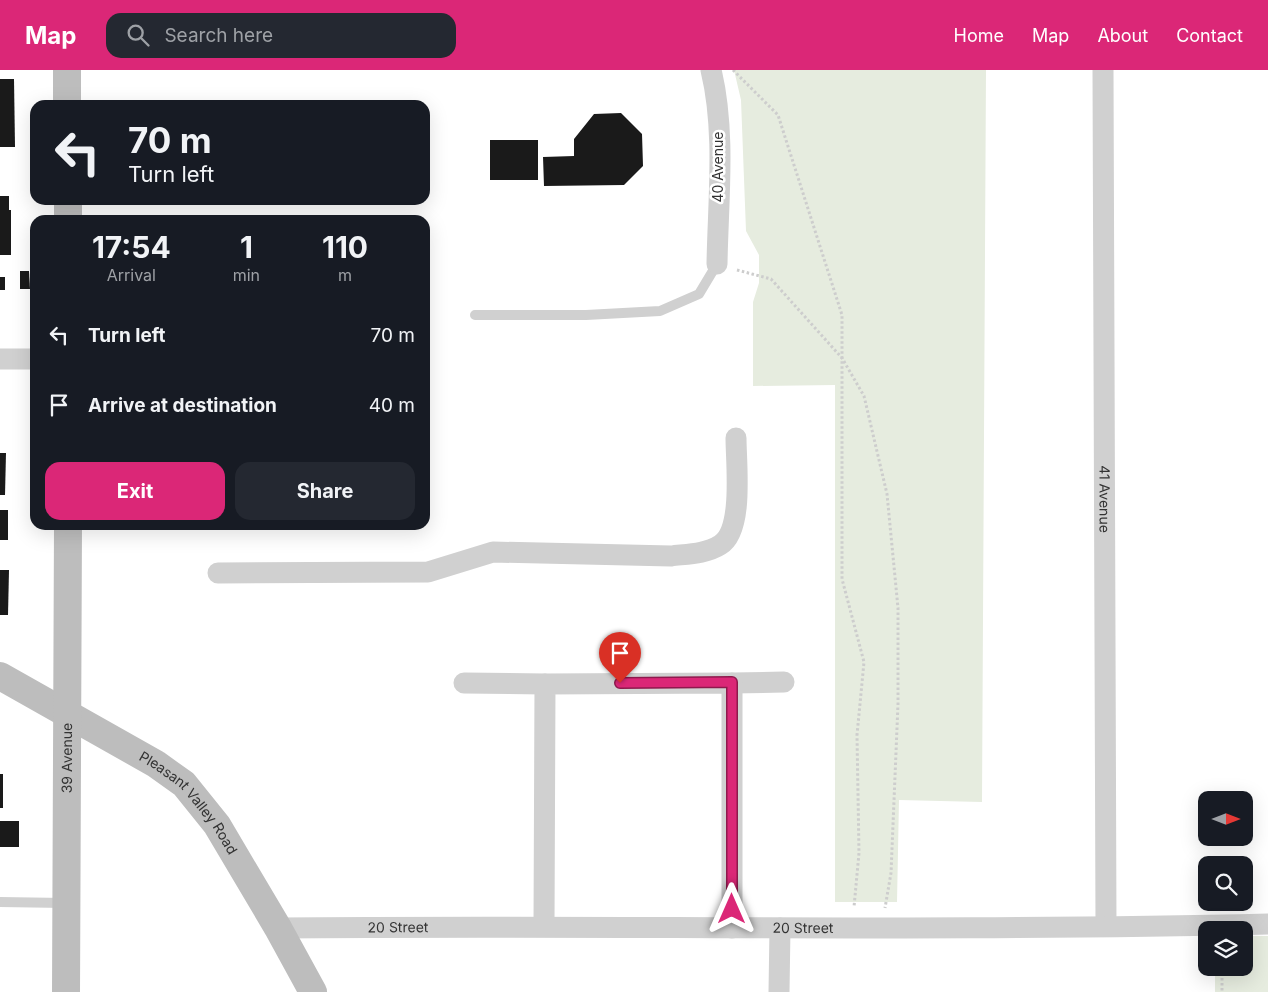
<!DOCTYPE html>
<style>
:root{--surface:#171b24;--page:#242831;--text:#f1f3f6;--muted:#9ea1a6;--accent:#db2777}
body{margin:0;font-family:Inter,sans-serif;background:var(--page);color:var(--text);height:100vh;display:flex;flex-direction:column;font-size:19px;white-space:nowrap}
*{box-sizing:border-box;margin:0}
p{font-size:16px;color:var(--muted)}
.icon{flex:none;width:28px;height:28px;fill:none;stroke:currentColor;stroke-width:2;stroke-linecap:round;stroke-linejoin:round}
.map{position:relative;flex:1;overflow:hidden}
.side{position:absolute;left:30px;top:145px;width:400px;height:315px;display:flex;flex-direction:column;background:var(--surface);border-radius:15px;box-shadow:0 5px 20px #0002}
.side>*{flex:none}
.banner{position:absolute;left:30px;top:30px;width:400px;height:105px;border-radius:15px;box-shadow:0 5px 20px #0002;background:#171b24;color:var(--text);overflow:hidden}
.needle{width:32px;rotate:90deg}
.controls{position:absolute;left:1198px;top:721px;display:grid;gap:10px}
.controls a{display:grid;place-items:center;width:55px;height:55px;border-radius:10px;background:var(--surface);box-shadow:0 5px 20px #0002;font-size:25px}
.pin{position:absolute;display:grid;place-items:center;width:42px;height:42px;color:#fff;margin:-51px -21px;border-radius:50% 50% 50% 0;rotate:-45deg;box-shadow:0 0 5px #0007}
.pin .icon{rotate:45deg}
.me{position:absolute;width:55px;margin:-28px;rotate:0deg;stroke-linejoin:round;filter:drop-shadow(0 0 4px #0008)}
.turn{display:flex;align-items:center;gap:18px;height:105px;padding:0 15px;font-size:22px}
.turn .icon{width:65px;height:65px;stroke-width:2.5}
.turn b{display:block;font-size:35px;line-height:42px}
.eta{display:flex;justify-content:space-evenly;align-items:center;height:85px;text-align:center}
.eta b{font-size:30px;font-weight:700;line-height:35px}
.action{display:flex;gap:10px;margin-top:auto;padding:10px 15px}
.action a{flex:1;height:58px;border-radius:15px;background:var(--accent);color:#fff;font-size:20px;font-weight:700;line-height:58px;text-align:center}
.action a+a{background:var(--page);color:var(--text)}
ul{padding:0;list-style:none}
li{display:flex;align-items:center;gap:15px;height:70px;padding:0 15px}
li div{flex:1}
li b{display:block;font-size:19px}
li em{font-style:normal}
header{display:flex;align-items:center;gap:30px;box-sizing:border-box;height:70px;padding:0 25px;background:var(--accent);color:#fff}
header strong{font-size:24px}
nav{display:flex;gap:28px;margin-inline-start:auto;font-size:18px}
.search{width:350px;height:45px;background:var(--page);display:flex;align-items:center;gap:12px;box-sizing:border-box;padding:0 18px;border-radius:15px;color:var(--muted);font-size:19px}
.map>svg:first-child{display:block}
.green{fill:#e6ecdf}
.building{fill:#1a1a1a}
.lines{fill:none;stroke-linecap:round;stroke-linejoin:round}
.path{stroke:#cdcdcd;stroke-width:3;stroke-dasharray:2.5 2.5;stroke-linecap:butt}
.lane{stroke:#d0d0d0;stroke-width:10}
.street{stroke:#d0d0d0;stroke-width:21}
.secondary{stroke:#bdbdbd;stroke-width:28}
.route-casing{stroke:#8e194d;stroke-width:12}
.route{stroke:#db2777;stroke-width:9}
.labels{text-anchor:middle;stroke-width:5;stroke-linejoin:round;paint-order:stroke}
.street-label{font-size:14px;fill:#333;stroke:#fff}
</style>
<header>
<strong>Map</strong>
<div class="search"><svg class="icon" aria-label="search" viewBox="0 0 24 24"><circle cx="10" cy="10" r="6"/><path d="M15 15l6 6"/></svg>Search here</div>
<nav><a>Home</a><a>Map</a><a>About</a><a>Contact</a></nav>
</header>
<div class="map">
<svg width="1268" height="922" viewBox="0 0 1268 922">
<rect width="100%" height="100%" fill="#fff"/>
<!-- green -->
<g class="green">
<path d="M 734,0 L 986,0 L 982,732 L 899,730 L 897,832 L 835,832 L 835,315 L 753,316 L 753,232 L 759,213 L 759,185 L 746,161 L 741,30 Z"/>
<path d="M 1244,866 L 1268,866 L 1268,922 L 1215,922 L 1215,898 L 1244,898 Z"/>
</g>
<!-- building -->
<g class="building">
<path d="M 0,9 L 14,9 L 15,77 L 0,77 Z"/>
<path d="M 621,43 L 642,64 L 643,96 L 624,115 L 544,116 L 543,87 L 574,86 L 574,69 L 594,44 Z"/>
<rect x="490" y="70" width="48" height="40"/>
<path d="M 0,126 L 9,126 L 9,140 L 11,140 L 11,185 L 0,185 Z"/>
<path d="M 20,201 L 29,201 L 30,219 L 20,219 Z"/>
<rect x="0" y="207" width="5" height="13"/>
<path d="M 0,383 L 6,383 L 5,425 L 0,425 Z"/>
<rect x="0" y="440" width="8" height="30"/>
<path d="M 0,500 L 9,500 L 8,545 L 0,545 Z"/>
<rect x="0" y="704" width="3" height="34"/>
<rect x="0" y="751" width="19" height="26"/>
</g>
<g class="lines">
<!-- path -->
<g class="path">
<path d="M 733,0 L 778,45 L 842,245 L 842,509 L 864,592 L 857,665 L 859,783 L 854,837"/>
<path d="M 737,200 L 771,209 L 842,288 L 864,326 L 887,424 L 898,538 L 898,634 L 891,803 L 885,838"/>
<path d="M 1222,898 L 1222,922"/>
</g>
<!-- lane -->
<g class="lane">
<path d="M 475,245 L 586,245 L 660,241 L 699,224 L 717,194"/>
<path d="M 0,832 L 65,833"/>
</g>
<!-- street -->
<g class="street">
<path d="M 711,0 C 726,62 718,131 717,194"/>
<path id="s1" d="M 1103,0 L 1106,856"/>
<path d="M 0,289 L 35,289"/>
<path d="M 218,503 L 428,502 L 493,482 L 671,486 C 686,484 706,484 720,475 C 744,461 736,394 736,368"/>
<path d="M 464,613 L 545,614"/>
<path d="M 732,613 L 784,612"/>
<path d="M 544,856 L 545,614 L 732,613 L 732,858"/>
<path id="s2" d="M 278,858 C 608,855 938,862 1268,854"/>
<path d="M 779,922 L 780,858"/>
</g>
<!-- secondary -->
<g class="secondary">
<path d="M 67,0 L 67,35"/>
<path d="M 68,130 L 68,150"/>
<path id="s3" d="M 0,606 L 156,694 L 184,714 L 217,755 L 278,858 L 313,922"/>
<path id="s4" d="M 66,922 L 68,455"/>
</g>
</g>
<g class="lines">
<defs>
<path id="route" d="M 620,613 L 732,612 L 732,839"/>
</defs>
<!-- route casing -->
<use href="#route" class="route-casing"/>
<!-- route -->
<use href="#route" class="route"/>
</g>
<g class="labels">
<!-- street labels -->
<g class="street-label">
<text transform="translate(718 97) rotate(-90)" y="5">40 Avenue</text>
<text dy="5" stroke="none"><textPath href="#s1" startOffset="429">41 Avenue</textPath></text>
<text dy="5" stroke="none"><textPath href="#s4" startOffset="234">39 Avenue</textPath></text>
<text dy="5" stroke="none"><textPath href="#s3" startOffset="230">Pleasant Valley Road</textPath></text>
<text dy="5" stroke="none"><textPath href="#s2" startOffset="120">20 Street</textPath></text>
<text dy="5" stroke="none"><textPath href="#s2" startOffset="525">20 Street</textPath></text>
</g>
</g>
</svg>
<div class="controls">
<a><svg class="needle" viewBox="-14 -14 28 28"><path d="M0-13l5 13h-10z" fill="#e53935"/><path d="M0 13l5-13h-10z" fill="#9ea1a6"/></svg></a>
<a><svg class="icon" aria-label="search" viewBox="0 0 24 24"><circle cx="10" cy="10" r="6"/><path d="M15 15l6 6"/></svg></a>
<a><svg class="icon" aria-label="layers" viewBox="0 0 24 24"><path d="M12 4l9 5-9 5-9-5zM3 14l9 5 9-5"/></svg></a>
</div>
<div class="pin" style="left:620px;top:613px;background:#d93025"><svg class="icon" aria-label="arrive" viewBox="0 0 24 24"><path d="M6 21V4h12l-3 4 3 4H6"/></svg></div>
<svg class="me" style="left:732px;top:839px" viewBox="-20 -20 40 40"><path d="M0-17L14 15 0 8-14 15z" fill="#db2777" stroke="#fff" stroke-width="4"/></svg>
<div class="banner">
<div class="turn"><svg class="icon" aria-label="left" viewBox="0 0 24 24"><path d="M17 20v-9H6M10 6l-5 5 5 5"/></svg><div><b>70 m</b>Turn left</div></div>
</div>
<section class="side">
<div class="eta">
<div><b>17:54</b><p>Arrival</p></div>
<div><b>1</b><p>min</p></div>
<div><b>110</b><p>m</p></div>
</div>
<ul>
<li><svg class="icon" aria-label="left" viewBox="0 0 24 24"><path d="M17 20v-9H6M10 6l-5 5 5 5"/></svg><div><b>Turn left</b></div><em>70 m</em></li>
<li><svg class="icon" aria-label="arrive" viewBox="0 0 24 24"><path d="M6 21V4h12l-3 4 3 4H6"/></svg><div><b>Arrive at destination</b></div><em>40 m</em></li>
</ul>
<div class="action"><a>Exit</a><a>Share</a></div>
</section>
</div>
